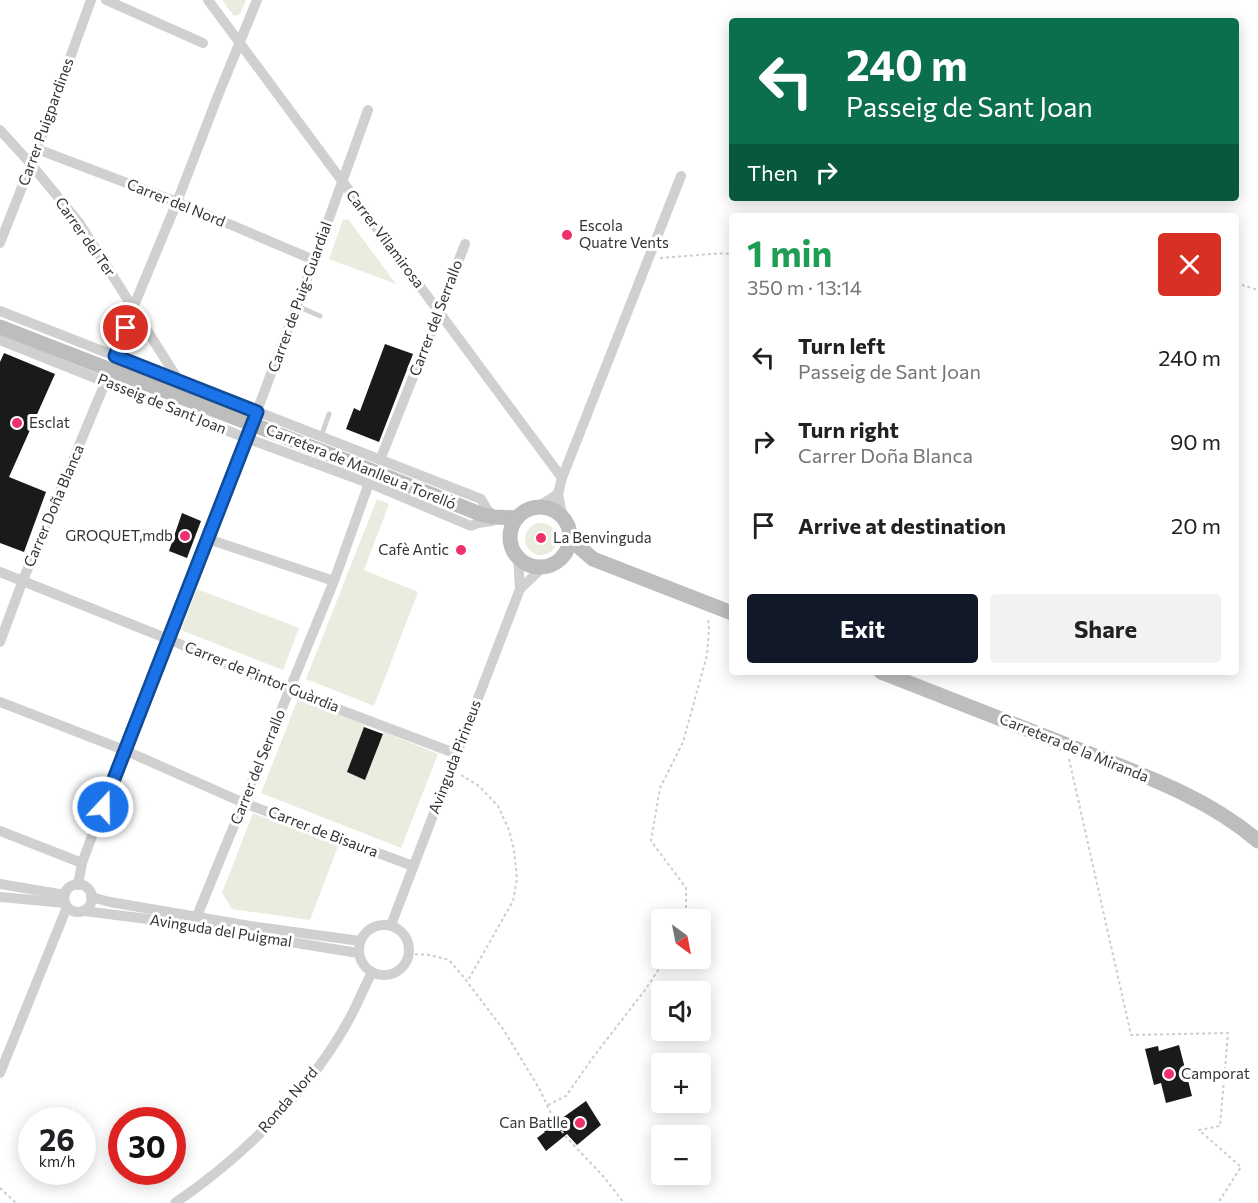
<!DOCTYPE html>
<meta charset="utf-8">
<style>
:root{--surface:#fff;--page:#f2f2f2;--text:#202124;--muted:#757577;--accent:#111827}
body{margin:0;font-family:Commissioner,sans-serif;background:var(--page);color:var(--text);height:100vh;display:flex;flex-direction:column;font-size:22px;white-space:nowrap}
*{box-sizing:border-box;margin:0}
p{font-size:20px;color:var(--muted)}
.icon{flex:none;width:33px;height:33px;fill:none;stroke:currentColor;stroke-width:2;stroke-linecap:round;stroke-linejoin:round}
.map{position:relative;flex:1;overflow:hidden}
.side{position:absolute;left:729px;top:213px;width:510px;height:462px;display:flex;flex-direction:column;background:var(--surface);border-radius:6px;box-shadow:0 3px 15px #0003}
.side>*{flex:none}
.top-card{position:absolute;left:729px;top:18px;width:510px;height:183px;border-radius:6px;box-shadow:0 3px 15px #0003;background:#0b6e4f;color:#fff;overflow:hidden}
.needle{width:39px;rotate:148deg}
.buttons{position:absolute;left:651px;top:909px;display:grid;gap:12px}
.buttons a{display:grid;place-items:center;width:60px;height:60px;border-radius:6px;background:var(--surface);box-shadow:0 3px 15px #0003;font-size:30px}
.speed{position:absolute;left:18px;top:1107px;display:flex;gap:12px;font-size:30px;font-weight:700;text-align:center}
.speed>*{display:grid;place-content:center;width:78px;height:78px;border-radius:50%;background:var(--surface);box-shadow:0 3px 15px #0003;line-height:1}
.speed small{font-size:15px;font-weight:400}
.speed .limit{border:9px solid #d22;background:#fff;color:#111}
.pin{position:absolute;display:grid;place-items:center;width:51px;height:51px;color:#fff;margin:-26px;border:3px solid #fff;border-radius:50%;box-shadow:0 2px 6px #0007}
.me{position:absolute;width:66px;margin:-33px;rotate:21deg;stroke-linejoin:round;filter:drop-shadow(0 0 4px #0008)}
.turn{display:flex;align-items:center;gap:21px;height:126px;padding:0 18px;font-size:27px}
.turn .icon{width:78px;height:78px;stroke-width:2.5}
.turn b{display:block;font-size:42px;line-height:51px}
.then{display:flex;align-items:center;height:57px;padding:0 18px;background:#0003;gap:12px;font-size:22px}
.round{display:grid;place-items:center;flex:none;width:63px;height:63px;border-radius:6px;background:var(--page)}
.summary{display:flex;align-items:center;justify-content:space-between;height:102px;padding:0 18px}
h1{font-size:36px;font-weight:700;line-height:45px;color:#1e9e55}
.cta{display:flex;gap:12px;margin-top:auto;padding:12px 18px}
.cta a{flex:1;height:69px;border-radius:6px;background:var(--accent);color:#fff;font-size:24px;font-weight:700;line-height:69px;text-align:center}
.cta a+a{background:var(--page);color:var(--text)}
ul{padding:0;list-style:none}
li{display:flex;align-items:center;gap:18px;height:84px;padding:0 18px}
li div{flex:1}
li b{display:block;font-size:22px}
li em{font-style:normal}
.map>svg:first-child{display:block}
.green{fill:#e9ecde}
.building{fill:#1a1a1a}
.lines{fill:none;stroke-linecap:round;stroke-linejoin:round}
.path{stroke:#cdcdcd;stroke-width:2;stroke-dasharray:3 3;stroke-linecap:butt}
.lane{stroke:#d0d0d0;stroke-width:5}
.street{stroke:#d0d0d0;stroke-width:10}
.secondary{stroke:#bdbdbd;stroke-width:15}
.route-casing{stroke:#114b97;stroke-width:15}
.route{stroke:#1a73e8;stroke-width:10}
.poi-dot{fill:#ee316b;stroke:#fff;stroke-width:2}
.labels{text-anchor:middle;stroke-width:6;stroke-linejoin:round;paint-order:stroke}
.street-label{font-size:15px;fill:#333;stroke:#fff}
.poi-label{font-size:15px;fill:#333;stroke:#fff;text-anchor:start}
</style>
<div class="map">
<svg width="1258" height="1203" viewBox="0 0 1258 1203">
<rect width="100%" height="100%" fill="#fff"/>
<!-- green -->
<g class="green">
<path d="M 222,0 L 246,0 L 240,14 L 234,16 Z"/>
<path d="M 348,219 L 396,284 L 329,259 L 343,220 Z"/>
<path d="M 377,499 L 389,504 L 364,570 L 418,592 L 374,706 L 306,679 Z"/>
<circle cx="541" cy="539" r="16"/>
<path d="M 197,589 L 299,628 L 283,670 L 181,630 Z"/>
<path d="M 298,699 L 365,725 L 347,772 L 365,779 L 384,732 L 438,754 L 401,848 L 261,793 Z"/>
<path d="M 253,813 L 338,846 L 310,920 L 232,909 L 222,893 Z"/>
</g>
<!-- building -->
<g class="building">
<path d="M 385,344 L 413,354 L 379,442 L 346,429 L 354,408 L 360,411 Z"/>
<path d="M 4,353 L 55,374 L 9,477 L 46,492 L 24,552 L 0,543 L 0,362 Z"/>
<path d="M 182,513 L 201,521 L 187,558 L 169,551 Z"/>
<path d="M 364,727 L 383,734 L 365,780 L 347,772 Z"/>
<path d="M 1179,1045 L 1192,1096 L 1166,1103 L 1161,1083 L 1154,1085 L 1145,1049 L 1158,1046 L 1159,1051 Z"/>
<path d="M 586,1101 L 601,1125 L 577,1145 L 567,1134 L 546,1151 L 537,1138 L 545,1132 L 544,1131 Z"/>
</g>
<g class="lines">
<!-- path -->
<g class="path">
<path d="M 660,258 L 725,253 L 732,255"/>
<path d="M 1236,283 L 1258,290"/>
<path d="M 1069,759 L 1131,1035 L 1228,1033 L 1220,1126 L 1199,1130 L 1241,1167 L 1218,1203"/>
<path d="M 461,775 L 479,786 L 498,806 L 509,830 L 514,850 L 517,879 L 513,901 L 467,982"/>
<path d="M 686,920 L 686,888 L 651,841 L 660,788 L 683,742 L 707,655 L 709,629 L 708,618"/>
<path d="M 409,954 L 430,955 L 449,960 L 462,975 L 503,1029 L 539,1088 L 555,1122 L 566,1137 L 604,1177 L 624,1203"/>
<path d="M 548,1105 L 566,1096 L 594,1056 L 645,990 L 666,958"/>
<path d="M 0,1188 L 16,1203"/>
</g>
<!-- lane -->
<g class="lane">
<path d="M 297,306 L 320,316"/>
<path d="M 321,437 L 329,414"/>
</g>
<!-- street -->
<g class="street">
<path d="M 106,0 L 203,43"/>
<path d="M 208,0 L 562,478"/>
<path d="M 0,130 L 31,164 L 80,224 L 179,381"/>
<path d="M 37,149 L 177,202 L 314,260"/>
<path d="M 0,243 L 37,149 L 91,0"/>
<path d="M 0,311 L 481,499 L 487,509 L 494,517"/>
<path d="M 0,340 L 246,438 L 374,485 L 471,526 L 478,523 L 492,521"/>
<path d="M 115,356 L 133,308 L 177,202 L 217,98 L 257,0"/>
<path d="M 380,460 L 439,312 L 465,244"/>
<path d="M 536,508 L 558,494"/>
<path d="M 563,519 L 558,494 L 562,478 L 681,176"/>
<path d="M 208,539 L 334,581"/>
<path d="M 0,572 L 168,639 L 290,691 L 457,754"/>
<path d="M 520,589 L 543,567"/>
<path d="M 0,642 L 23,580 L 108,376"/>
<path d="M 0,702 L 124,750 L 244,803 L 413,866"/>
<path d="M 0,831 L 82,863"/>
<path d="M 0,884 L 65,895"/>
<circle cx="78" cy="898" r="14"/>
<path d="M 78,885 L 82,863 L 124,750 L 260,403 L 314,260 L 368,110"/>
<path d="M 0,897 L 65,903"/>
<path d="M 91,897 L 110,902 L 250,926 L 360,941"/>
<path d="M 84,911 L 148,919 L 358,953"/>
<path d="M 197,916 L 334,581 L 369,483"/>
<circle cx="384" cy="950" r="25"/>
<path d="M 391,925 L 520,589 L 518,558"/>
<path d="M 0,1073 L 67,907"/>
<path d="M 175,1203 C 244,1156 313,1088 352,1014 C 359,1000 365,986 372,972"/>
</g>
<!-- secondary -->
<g class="secondary">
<path d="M 0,327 C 160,390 321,449 480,514 L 494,517 L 517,518"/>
<circle cx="540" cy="537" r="30"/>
<path d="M 570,539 L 593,559 L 732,613"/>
<path d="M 881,672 C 949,699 1017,725 1085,752 C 1145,776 1208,798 1258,841"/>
</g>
</g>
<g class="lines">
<defs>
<path id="route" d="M 103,807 L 257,412 L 115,356 L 126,328"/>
</defs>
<!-- route casing -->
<use href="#route" class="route-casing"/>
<!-- route -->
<use href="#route" class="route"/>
</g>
<!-- markers -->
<g class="poi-dot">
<circle cx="567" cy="235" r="6"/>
<circle cx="17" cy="423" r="6"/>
<circle cx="185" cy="536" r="6"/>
<circle cx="541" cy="538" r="6"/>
<circle cx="461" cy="550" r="6"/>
<circle cx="1169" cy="1074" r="6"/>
<circle cx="580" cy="1123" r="6"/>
</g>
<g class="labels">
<!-- street labels -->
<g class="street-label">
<text transform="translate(46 122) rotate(-70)" y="5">Carrer Puigpardines</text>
<text transform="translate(176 203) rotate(22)" y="5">Carrer del Nord</text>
<text transform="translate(85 237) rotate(55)" y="5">Carrer del Ter</text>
<text transform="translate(385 239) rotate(53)" y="5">Carrer Vilamirosa</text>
<text transform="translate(300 297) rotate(-70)" y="5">Carrer de Puig-Guardial</text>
<text transform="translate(436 318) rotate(-69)" y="5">Carrer del Serrallo</text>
<text transform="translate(162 404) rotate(22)" y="5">Passeig de Sant Joan</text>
<text transform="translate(361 467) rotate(22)" y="5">Carretera de Manlleu a Torelló</text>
<text transform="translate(54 506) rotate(-67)" y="5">Carrer Doña Blanca</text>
<text transform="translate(262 677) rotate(22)" y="5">Carrer de Pintor Guàrdia</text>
<text transform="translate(1074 748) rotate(22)" y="5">Carretera de la Miranda</text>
<text transform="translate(455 757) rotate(-69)" y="5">Avinguda Pirineus</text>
<text transform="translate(258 767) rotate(-68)" y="5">Carrer del Serrallo</text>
<text transform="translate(323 832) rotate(21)" y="5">Carrer de Bisaura</text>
<text transform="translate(221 931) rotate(9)" y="5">Avinguda del Puigmal</text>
<text transform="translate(288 1100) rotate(-49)" y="5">Ronda Nord</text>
</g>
<!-- poi labels -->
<g class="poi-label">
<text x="579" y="231">Escola<tspan x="579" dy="17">Quatre Vents</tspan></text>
<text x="29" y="428">Esclat</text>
<text x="173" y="541" text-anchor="end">GROQUET,mdb</text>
<text x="553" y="543">La Benvinguda</text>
<text x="449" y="555" text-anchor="end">Cafè Antic</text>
<text x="1181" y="1079">Camporat</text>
<text x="568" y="1128" text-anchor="end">Can Batlle</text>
</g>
</g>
</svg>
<div class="buttons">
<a><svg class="needle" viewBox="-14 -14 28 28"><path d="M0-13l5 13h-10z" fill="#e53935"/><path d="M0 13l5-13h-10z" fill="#757577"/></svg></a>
<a><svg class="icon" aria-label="sound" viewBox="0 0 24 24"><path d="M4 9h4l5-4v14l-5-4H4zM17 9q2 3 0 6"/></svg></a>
<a>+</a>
<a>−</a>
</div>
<div class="speed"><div>26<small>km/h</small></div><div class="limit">30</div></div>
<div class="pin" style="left:126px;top:328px;background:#d93025"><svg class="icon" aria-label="arrive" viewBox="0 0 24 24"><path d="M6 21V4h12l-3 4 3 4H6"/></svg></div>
<svg class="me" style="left:103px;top:807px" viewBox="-20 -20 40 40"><circle r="17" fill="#1a73e8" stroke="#fff" stroke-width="3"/><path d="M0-11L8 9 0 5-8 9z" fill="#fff"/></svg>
<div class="top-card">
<div class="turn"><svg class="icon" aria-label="left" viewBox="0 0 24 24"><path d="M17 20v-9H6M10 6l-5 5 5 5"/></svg><div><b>240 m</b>Passeig de Sant Joan</div></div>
<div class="then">Then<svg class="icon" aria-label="right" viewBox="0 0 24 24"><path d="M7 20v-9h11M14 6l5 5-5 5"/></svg></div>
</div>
<section class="side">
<div class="summary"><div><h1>1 min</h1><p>350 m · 13:14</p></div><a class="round" style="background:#d93025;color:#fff"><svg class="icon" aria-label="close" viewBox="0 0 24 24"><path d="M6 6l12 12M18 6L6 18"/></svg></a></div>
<ul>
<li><svg class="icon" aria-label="left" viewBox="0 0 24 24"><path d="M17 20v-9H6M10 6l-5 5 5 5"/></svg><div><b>Turn left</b><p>Passeig de Sant Joan</p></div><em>240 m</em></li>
<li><svg class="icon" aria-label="right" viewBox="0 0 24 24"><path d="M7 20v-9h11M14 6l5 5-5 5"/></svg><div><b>Turn right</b><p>Carrer Doña Blanca</p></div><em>90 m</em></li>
<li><svg class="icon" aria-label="arrive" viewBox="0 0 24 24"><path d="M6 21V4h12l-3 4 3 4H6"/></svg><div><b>Arrive at destination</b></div><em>20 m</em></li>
</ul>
<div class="cta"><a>Exit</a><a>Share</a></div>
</section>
</div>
